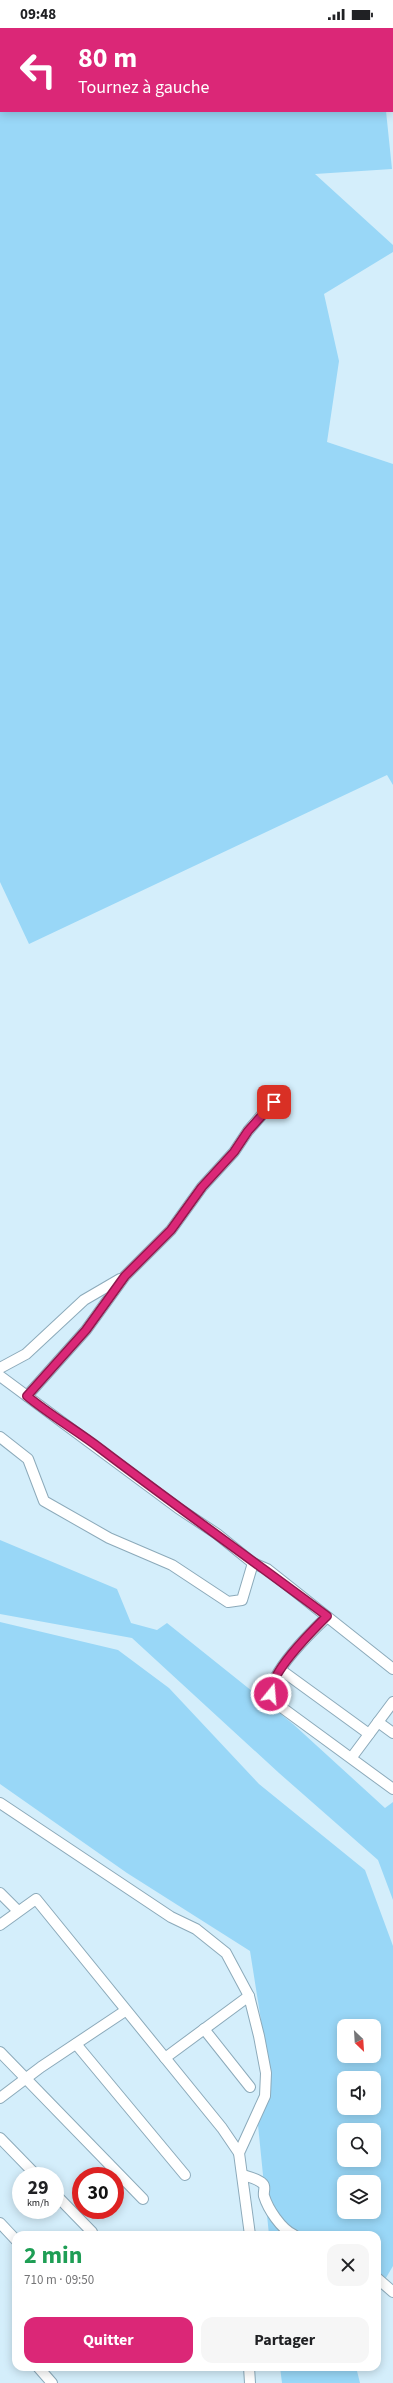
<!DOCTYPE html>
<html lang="fr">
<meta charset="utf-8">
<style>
:root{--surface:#fff;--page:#f6f6f6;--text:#202124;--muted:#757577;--accent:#db2777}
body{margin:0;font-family:"Source Sans 3",sans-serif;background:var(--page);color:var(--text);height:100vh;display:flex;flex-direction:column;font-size:15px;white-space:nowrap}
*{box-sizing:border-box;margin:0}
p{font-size:13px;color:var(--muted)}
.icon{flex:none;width:22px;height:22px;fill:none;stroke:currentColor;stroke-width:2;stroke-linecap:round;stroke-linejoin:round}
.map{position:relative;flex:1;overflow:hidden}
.sheet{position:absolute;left:12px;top:2203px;width:369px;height:140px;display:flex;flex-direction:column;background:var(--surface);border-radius:12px;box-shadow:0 2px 10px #0003}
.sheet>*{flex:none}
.banner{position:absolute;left:0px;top:0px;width:393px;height:84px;box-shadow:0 2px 10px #0003;background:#db2777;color:#fff;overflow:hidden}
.needle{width:26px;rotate:155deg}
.buttons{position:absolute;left:337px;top:1991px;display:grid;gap:8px}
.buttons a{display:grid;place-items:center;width:44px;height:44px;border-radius:8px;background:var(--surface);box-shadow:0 2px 10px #0003;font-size:20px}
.speed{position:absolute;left:12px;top:2139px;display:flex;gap:8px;font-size:20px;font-weight:700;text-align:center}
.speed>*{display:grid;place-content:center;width:52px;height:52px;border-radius:50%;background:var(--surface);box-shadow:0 2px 10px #0003;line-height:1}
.speed small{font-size:10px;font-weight:400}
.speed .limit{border:6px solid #d22;background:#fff;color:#111}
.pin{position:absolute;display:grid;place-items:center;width:34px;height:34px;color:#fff;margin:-17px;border-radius:8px;box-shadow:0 2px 6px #0006}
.me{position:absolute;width:44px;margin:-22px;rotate:17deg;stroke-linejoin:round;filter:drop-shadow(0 0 3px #0008)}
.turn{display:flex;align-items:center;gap:14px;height:84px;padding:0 12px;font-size:18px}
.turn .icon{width:52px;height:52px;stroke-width:2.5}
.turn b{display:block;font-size:28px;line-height:34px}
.round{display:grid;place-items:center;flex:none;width:42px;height:42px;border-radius:12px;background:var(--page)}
.overview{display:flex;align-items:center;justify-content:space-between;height:68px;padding:0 12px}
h1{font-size:24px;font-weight:700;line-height:30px;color:#1e9e55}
.primary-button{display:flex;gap:8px;margin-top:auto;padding:8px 12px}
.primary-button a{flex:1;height:46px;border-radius:12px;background:var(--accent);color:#fff;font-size:16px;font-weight:700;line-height:46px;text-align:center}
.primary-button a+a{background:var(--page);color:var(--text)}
.status{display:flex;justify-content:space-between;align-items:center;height:28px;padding:0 20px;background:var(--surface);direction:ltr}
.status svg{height:11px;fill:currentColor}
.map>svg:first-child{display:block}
.green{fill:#99d7f7;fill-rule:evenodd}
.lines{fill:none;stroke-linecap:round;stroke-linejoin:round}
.minor-casing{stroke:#8caaba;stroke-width:12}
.minor{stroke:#fff;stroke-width:10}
.route-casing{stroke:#8e194d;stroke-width:10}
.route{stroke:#db2777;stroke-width:7}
</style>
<div class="status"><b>09:48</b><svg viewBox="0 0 49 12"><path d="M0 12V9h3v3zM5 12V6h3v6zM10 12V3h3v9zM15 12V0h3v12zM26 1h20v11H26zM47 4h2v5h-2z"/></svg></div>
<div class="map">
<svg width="393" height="2355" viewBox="0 0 393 2355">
<rect width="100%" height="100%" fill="#d4eefb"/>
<!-- green -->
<g class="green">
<path d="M 0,0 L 379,0 L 1,1 L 1,83 L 386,83 L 392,141 L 315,146 L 393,217 L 393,224 L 324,266 L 339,333 L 327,414 L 393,436 L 393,757 L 387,747 L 29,916 L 0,854 Z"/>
<path d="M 0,1512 L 117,1561 L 131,1595 L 157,1602 L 167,1595 L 293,1696 L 385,1780 L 393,1774 L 393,1872 L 378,1832 L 279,1745 L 132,1610 L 0,1586 Z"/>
<path d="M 0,1594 L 118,1622 L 169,1660 L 259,1756 L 365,1842 L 393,1918 L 393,2238 L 377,2265 L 377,2207 L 269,2207 L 258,2097 L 266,2024 L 250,1923 L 127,1845 L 0,1756 ZM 344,1998 L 374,1998 L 374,2028 L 344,2028 ZM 344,2050 L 374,2050 L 374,2080 L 344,2080 ZM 344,2102 L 374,2102 L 374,2132 L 344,2132 ZM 344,2154 L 374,2154 L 374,2184 L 344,2184 Z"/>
<path d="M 280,2339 L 356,2339 L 360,2355 L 282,2355 Z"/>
</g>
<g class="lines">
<defs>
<g id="minor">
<path d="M 0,1340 L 26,1326 L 84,1272 L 120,1251"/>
<path d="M 0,1348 L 178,1480 L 217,1506 L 253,1535 L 267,1541 L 393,1641"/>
<path d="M 27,1368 L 86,1302 L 125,1248 L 171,1202 L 202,1159 L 234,1124 L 248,1103 L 273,1074"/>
<path d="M 0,1409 L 28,1431 L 44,1473 L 109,1510 L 172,1537 L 228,1574 L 242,1572 L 253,1535"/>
<path d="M 327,1589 C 312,1603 269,1645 271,1666 L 277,1676 L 393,1761"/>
<path d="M 281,1642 L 369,1706"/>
<path d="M 378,1694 L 393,1705"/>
<path d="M 352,1729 L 393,1674"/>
<path d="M 0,1775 L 171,1889 L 196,1901 L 226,1925 L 249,1968 L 259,2008 L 266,2045 L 265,2068 L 239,2125 L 250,2207"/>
<path d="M 0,1865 L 18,1883"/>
<path d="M 0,1897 L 36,1871 L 222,2100 L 239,2125"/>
<path d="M 204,2001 L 250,2059"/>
<path d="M 76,2016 L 185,2147"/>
<path d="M 0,2024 L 143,2171"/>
<path d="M 165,2030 L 249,1968"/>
<path d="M 0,2070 L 41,2039 L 125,1983"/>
<path d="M 0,2110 L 37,2148"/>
<path d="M 243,2147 C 249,2149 259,2151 263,2156 C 266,2159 263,2164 264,2168 C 268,2181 281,2201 294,2207"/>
<path d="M 55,2166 L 92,2204"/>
<path d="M 0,2195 L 16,2212"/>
<path d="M 377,2250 L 393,2264"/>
<path d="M 38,2339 L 52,2355"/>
<path d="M 249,2339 L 250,2355"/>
</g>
</defs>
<!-- minor casing -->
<use href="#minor" class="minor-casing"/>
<!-- minor -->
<use href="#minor" class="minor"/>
</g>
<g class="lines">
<defs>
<path id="route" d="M 271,1666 C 269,1645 312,1603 327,1588 C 252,1532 176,1478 101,1421 C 76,1402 50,1387 27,1368 L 86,1302 L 125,1248 L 171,1202 L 202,1159 L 234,1124 L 248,1103 L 274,1074"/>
</defs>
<!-- route casing -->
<use href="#route" class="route-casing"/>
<!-- route -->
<use href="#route" class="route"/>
</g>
</svg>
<div class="buttons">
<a><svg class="needle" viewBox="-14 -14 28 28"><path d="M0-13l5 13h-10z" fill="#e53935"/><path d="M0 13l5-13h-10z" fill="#757577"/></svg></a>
<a><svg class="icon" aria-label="sound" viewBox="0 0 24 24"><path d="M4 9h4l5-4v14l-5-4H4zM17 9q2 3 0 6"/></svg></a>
<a><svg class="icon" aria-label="search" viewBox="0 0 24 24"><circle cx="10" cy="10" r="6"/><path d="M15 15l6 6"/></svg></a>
<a><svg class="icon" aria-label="layers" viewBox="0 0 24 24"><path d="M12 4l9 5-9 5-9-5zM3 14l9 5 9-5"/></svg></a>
</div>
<div class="speed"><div>29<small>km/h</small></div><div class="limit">30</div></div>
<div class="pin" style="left:274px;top:1074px;background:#d93025"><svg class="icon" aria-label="arrive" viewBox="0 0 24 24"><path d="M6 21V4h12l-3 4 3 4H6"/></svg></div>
<svg class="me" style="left:271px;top:1666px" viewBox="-20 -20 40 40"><circle r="17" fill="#db2777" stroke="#fff" stroke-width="3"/><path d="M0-11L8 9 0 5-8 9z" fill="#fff"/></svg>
<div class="banner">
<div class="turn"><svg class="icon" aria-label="left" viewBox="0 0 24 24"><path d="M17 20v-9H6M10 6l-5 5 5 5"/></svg><div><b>80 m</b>Tournez à gauche</div></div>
</div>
<section class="sheet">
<div class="overview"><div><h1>2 min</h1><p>710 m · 09:50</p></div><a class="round"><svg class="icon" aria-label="close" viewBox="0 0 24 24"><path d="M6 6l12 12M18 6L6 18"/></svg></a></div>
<div class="primary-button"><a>Quitter</a><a>Partager</a></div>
</section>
</div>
